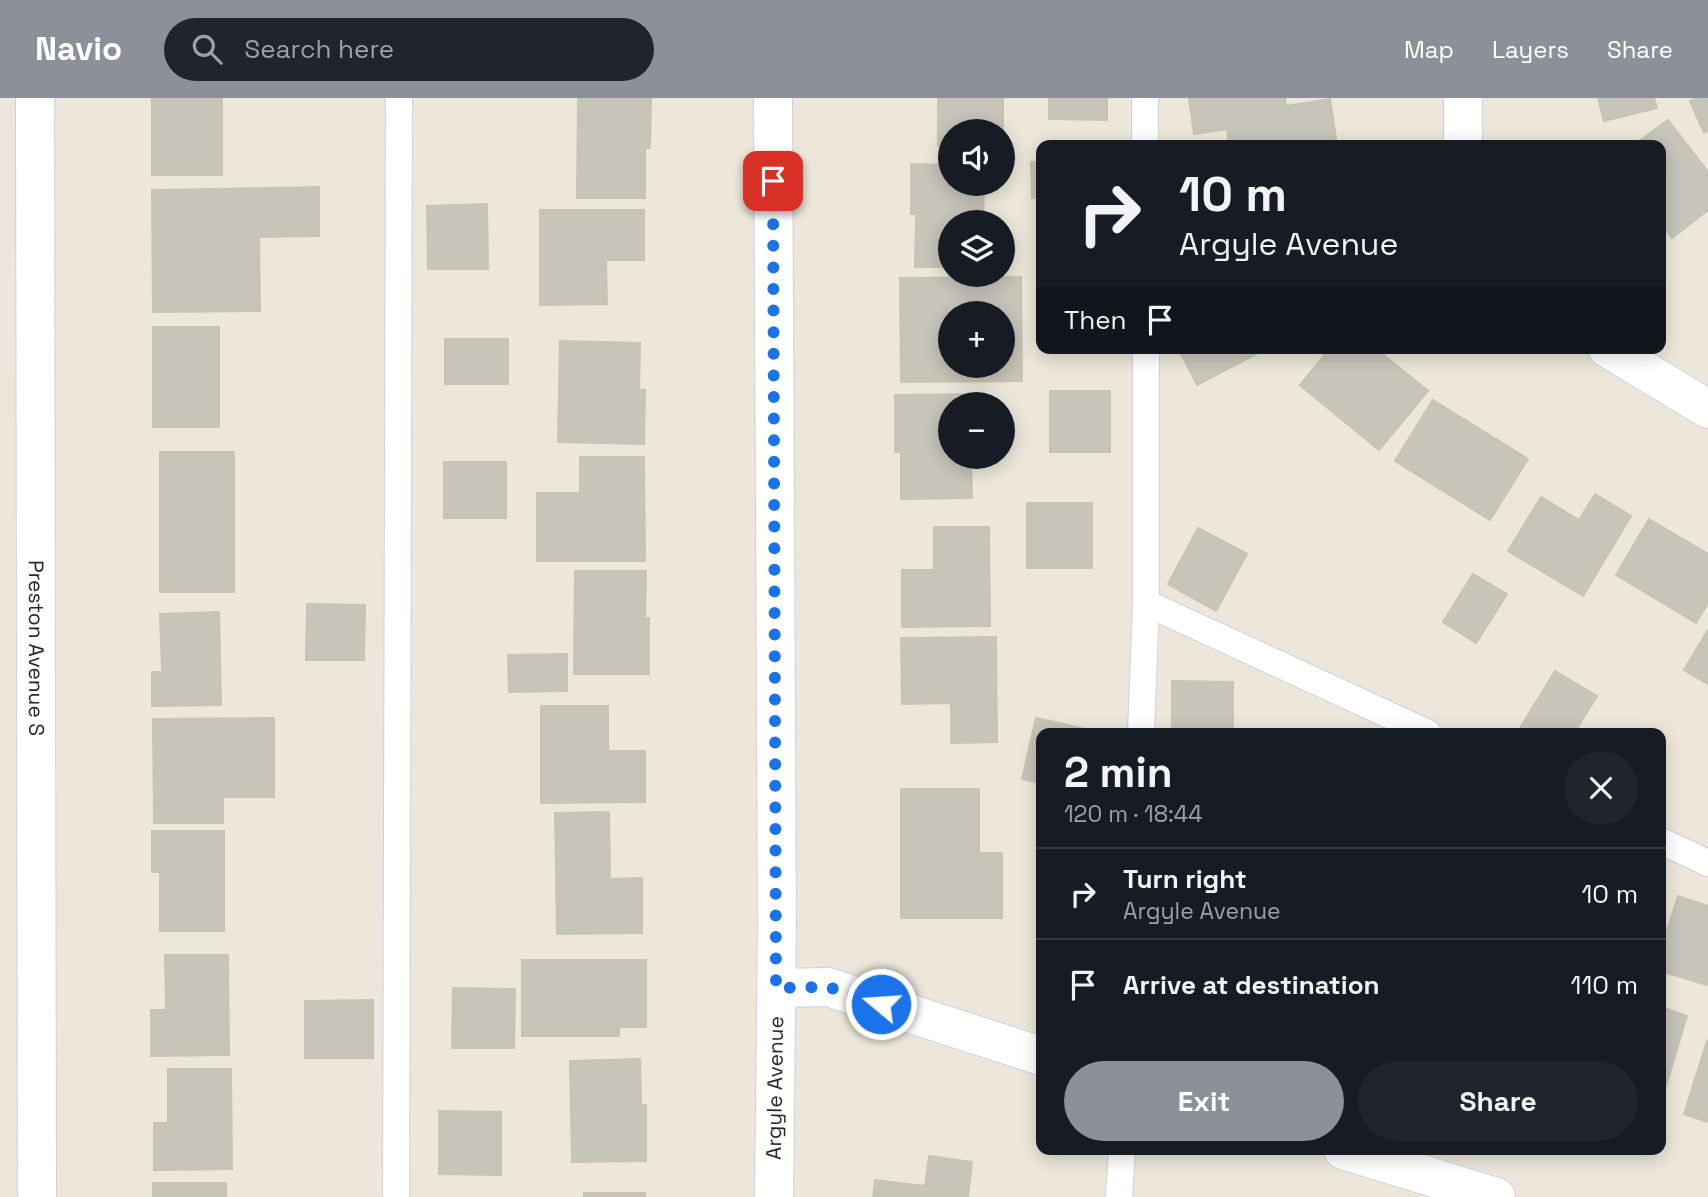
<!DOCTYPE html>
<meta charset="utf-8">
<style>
:root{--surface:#171b24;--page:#20242c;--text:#f1f3f6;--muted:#9ea1a6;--line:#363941;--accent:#8c9099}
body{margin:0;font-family:"Space Grotesk",sans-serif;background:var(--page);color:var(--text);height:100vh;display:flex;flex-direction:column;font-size:26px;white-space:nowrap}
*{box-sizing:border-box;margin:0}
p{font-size:23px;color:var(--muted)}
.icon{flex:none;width:38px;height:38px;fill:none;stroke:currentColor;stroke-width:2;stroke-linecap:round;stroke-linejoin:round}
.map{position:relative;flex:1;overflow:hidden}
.drawer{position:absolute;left:1036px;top:630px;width:630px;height:427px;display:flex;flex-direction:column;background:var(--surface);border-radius:14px;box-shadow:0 4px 18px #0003}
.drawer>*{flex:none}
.top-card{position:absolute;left:1036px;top:42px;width:630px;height:214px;border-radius:14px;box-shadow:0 4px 18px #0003;background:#171b24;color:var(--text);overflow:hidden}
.buttons{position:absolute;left:938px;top:21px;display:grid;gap:14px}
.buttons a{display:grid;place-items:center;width:77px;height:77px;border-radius:50%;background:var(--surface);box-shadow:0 4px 18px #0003;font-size:35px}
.pin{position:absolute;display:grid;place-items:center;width:60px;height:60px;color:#fff;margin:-30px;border-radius:14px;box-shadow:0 4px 10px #0006}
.me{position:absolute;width:77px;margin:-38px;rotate:288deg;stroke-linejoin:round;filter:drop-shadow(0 0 5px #0008)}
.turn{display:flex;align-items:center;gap:24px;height:147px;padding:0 28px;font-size:32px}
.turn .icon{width:91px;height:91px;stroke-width:2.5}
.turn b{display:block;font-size:49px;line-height:60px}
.then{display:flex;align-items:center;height:66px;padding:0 28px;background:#0003;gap:14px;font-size:26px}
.round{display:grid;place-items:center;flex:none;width:74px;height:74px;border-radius:37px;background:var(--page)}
.head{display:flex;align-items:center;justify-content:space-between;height:119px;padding:0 28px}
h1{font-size:42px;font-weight:600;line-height:52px}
.cta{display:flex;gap:14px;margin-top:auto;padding:14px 28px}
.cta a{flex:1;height:80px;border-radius:42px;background:var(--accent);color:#fff;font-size:28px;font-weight:600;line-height:80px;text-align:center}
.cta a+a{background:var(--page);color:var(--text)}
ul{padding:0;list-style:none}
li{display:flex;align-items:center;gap:21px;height:91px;padding:0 28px;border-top:2px solid var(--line)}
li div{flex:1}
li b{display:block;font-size:26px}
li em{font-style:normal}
header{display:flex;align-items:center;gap:42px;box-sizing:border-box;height:98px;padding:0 35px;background:var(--accent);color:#fff}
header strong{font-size:33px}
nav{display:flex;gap:38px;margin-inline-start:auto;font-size:24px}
.search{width:490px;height:63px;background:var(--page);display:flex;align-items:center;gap:18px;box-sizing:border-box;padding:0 24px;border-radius:38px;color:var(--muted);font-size:26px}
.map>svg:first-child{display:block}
.building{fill:#c7c4ba;stroke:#c7c4b4;stroke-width:2;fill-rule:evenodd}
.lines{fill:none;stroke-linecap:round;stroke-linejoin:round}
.service-casing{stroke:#cfcfe2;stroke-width:28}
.minor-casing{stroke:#cfcfe2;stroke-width:40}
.secondary-casing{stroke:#cfcfe2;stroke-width:40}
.service{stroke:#fff;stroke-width:26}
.minor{stroke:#fff;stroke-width:38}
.secondary{stroke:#fff;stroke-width:38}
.route{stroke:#1a73e8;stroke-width:12;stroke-dasharray:0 21.6}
.labels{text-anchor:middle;stroke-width:7;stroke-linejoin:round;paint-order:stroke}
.street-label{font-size:21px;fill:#292929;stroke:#fff}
</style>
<header>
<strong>Navio</strong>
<div class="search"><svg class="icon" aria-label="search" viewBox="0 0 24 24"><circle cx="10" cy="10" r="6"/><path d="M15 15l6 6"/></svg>Search here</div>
<nav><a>Map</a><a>Layers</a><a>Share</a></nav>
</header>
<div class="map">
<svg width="1708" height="1099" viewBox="0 0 1708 1099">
<rect width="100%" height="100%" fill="#ece7da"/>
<!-- building -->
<g class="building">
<rect x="152" y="0" width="70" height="77"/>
<path d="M 578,0 L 651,0 L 650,50 L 645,50 L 645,100 L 577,100 Z"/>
<path d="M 938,0 L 1003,0 L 1003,48 L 1003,33 L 950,33 L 950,48 L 938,48 Z"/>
<path d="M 1049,0 L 1107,0 L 1107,22 L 1049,21 Z"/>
<path d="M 1189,0 L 1285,0 L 1286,8 L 1330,1 L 1337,47 L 1229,47 L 1227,31 L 1194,36 Z"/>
<path d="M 1598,0 L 1654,0 L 1657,10 L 1604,23 Z"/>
<path d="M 1697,0 L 1708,0 L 1708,33 L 1704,35 L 1690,3 Z"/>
<path d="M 1668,22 L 1708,74 L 1708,112 L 1672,140 L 1661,125 L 1661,47 L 1634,47 Z"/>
<path d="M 1031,64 L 1041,64 L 1041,100 L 1032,100 Z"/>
<path d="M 911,66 L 950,67 L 950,86 L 984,86 L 983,124 L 950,124 L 950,169 L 915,169 L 916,116 L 911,116 Z"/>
<path d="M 319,89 L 319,138 L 259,139 L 260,213 L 153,214 L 152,92 Z"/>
<path d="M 487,106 L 488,171 L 428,171 L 427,108 Z"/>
<path d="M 540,112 L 644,112 L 644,162 L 606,162 L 607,206 L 540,207 Z"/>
<path d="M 1021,179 L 1022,283 L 901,284 L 900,180 ZM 950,215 L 1003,215 L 1003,268 L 950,268 Z"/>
<rect x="153" y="229" width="66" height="100"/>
<rect x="445" y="241" width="63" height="45"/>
<path d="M 560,243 L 640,245 L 639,292 L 645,292 L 644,346 L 558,344 Z"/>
<path d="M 1178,250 L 1263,250 L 1264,252 L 1197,287 Z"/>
<path d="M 1330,250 L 1375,250 L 1428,293 L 1379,352 L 1300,287 Z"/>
<rect x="1050" y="293" width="60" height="61"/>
<path d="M 971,296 L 971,306 L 950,306 L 950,359 L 971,359 L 972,400 L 901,401 L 901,354 L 895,354 L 895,297 Z"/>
<path d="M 1433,302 L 1528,361 L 1490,422 L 1395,363 Z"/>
<rect x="160" y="354" width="74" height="140"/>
<path d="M 580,359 L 644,359 L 645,463 L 537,463 L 537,395 L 580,395 Z"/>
<rect x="444" y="364" width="62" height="56"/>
<path d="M 1595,396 L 1631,418 L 1583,498 L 1508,453 L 1541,399 L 1579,422 Z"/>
<rect x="1027" y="405" width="65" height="65"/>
<path d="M 1649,421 L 1708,456 L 1708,505 L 1696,525 L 1616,477 Z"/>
<path d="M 934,429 L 989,429 L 990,528 L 902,529 L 902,472 L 934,472 Z"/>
<path d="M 1198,430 L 1247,456 L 1216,513 L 1168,486 Z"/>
<path d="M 575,473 L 646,473 L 645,520 L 649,520 L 649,576 L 574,576 Z"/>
<path d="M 1473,476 L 1507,496 L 1476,545 L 1443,524 Z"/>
<path d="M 307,506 L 365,507 L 364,562 L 306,562 Z"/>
<path d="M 219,514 L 221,607 L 152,608 L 152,574 L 162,574 L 160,516 Z"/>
<path d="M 1708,532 L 1708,586 L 1684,572 Z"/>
<path d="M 996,539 L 997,644 L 951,645 L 951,605 L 902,606 L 901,540 Z"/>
<path d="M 567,556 L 567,593 L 509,594 L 508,557 Z"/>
<path d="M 1555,573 L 1597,598 L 1574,635 L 1517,635 Z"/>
<path d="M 1172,583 L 1233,584 L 1233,635 L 1172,635 Z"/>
<path d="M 541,608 L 608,608 L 608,653 L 645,653 L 645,704 L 541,705 Z"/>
<path d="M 274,620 L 274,699 L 223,699 L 223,725 L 154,725 L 153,621 Z"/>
<path d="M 1036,620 L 1095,633 L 1095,635 L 1041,635 L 1041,685 L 1022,681 Z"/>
<path d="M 901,691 L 979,691 L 979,755 L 1002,755 L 1002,820 L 901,820 Z"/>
<path d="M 609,714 L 610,781 L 642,780 L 642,835 L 557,836 L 555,715 Z"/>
<path d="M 152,733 L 224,733 L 224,833 L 160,833 L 160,774 L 152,774 Z"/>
<path d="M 1678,798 L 1708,808 L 1708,883 L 1707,887 L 1664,874 L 1668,863 L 1661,861 L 1661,852 Z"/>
<path d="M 165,857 L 228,857 L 229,957 L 151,958 L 151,912 L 166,912 Z"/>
<path d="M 522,862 L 646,862 L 646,929 L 619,929 L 619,938 L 522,938 Z"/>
<path d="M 453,890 L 515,891 L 514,950 L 452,950 Z"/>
<path d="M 373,902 L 373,960 L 305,960 L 305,903 Z"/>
<path d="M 1661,909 L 1687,918 L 1661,1004 Z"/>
<path d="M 1707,943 L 1708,944 L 1708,1024 L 1684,1016 Z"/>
<path d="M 640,961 L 641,1007 L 646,1007 L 646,1063 L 572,1064 L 570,963 Z"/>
<path d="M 168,971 L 231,971 L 232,1071 L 154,1072 L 154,1025 L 168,1025 Z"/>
<path d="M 439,1013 L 501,1014 L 501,1077 L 439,1076 Z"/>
<path d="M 929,1058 L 972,1064 L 968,1099 L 873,1099 L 875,1082 L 925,1088 Z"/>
<rect x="153" y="1085" width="73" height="14"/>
<rect x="584" y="1095" width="61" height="4"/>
</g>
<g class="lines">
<defs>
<g id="service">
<path d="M 1145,0 L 1145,47"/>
<path d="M 1146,505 L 1428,635"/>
<path d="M 1141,635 L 1146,505 L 1146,250"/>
<path d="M 1661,743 L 1708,765"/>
<path d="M 396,1099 L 399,0"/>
<path d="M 1119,1099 L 1122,1052"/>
</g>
<g id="minor">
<path d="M 773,0 L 777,827 L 774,1099"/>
<path d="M 1463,47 L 1463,0"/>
<path d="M 1607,250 L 1708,311"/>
<path d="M 777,890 L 828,889 L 1041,958"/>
<path d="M 1343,1052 L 1496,1099"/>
</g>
<g id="secondary">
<path id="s1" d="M 35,0 L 37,1099"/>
</g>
</defs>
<!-- service casing -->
<use href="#service" class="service-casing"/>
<!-- minor casing -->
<use href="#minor" class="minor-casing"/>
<!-- secondary casing -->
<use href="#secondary" class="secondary-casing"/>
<!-- service -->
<use href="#service" class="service"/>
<!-- minor -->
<use href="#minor" class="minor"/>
<!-- secondary -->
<use href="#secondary" class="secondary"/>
</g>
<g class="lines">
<!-- route -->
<path class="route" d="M 773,83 L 776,890 L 828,889 L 881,906"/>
</g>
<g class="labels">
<!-- street labels -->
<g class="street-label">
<text dy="7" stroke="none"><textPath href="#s1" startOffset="550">Preston Avenue S</textPath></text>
<text transform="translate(775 990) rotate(-89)" y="7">Argyle Avenue</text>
</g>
</g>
</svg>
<div class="buttons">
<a><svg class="icon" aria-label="sound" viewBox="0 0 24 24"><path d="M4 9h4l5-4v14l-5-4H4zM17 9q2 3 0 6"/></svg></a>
<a><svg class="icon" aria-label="layers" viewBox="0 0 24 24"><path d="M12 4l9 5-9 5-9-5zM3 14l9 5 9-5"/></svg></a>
<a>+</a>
<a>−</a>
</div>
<div class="pin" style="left:773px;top:83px;background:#d93025"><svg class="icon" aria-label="arrive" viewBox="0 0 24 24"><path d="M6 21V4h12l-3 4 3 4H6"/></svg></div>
<svg class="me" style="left:881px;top:906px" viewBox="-20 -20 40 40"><circle r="17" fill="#1a73e8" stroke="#fff" stroke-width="3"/><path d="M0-11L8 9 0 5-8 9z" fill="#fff"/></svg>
<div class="top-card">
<div class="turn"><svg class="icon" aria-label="right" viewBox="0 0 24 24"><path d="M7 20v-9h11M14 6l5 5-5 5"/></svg><div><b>10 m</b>Argyle Avenue</div></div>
<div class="then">Then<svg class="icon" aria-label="arrive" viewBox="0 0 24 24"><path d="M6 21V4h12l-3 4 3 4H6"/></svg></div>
</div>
<section class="drawer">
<div class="head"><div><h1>2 min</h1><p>120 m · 18:44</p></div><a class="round"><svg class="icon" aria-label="close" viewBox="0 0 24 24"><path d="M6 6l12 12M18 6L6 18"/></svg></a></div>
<ul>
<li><svg class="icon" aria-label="right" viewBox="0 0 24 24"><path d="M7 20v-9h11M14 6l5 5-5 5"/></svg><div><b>Turn right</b><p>Argyle Avenue</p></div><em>10 m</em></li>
<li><svg class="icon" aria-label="arrive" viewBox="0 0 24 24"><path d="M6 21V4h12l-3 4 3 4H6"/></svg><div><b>Arrive at destination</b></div><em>110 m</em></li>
</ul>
<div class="cta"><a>Exit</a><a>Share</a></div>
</section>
</div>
